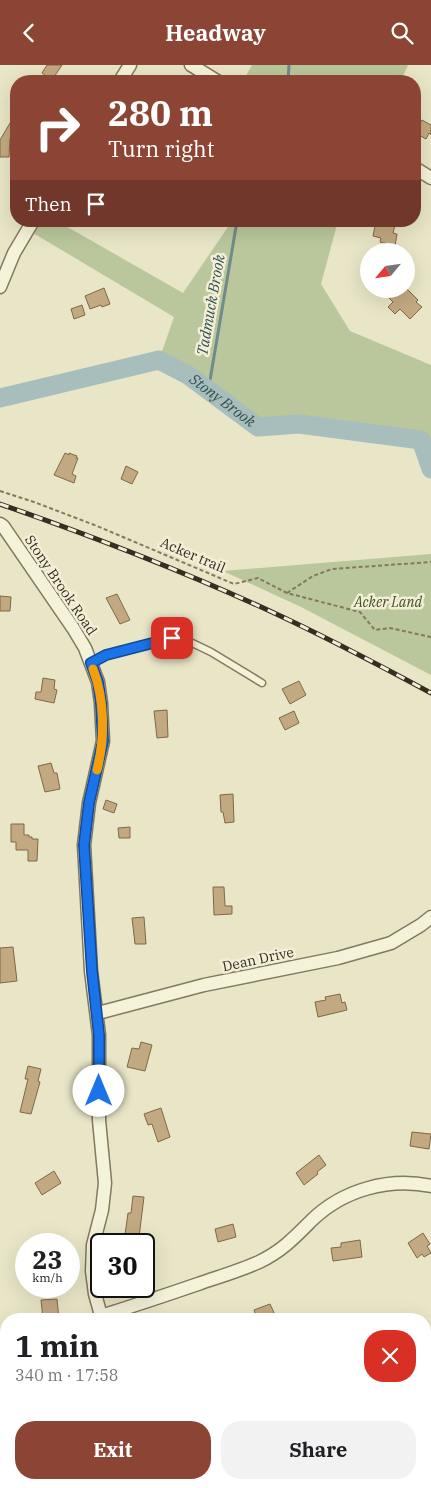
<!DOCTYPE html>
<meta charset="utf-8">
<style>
:root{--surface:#fff;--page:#f2f2f2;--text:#202124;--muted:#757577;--accent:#8c4535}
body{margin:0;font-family:"IBM Plex Serif",serif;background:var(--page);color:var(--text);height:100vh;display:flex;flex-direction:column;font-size:19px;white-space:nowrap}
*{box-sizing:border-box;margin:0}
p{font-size:16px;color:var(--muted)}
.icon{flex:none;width:28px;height:28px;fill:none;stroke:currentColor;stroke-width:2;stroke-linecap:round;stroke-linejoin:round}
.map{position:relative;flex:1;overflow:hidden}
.sheet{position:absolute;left:0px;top:1248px;width:431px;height:176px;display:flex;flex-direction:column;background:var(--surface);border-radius:20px 20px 0 0;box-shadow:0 5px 20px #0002}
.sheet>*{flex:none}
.guide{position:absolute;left:10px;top:10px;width:411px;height:152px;border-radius:20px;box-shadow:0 5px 20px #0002;background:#8c4535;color:#fff;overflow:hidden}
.needle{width:32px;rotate:241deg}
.buttons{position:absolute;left:360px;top:178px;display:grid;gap:10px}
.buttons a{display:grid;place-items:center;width:55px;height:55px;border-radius:50%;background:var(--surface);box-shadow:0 5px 20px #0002;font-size:25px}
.speed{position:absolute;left:15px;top:1168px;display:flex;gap:10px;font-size:25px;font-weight:700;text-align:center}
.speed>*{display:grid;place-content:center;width:65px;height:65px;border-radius:50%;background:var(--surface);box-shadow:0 5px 20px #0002;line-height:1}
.speed small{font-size:12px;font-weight:400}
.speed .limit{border:2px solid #111;border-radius:8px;background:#fff;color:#111}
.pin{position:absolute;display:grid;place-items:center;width:42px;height:42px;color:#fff;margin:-21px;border-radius:10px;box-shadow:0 2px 8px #0006}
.me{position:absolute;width:55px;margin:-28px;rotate:0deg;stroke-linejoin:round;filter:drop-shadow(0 0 4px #0008)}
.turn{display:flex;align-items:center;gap:18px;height:105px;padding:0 15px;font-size:22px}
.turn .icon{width:65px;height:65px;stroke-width:2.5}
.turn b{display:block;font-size:35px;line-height:42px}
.then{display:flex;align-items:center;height:48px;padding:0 15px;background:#0003;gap:10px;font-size:19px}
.round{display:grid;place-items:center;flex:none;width:52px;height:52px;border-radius:20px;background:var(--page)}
.overview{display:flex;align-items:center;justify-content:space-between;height:85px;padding:0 15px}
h1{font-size:30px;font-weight:700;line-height:38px}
.button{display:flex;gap:10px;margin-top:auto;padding:10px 15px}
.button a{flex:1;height:58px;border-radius:20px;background:var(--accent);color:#fff;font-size:20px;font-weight:700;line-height:58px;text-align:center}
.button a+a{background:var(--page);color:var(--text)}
header{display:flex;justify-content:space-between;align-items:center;height:65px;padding:0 15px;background:var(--accent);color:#fff;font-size:22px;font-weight:700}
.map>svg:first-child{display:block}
.green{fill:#bac79c}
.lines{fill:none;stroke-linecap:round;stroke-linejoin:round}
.stream{stroke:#708b8a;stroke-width:3}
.river{stroke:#a8bebc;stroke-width:19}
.building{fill:#c3a981;stroke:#806847}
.lane-casing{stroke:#83795f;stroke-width:9}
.street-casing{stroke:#83795f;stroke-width:15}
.path{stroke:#83795f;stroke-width:2;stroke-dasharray:4 2.5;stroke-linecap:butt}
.lane{stroke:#f5f2da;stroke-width:6}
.street{stroke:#f5f2da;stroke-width:12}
.rail-casing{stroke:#352e21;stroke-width:5}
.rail{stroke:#f2efd6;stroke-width:3;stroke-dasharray:9;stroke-linecap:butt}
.route-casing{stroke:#114b97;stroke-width:12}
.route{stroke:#1a73e8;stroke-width:9}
.slow{stroke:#f59e0b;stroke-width:9}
.labels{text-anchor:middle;stroke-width:5;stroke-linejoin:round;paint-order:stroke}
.street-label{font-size:14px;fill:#352e21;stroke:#f2efd6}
.park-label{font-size:14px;font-style:italic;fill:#3f4f29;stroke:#f2efd6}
.water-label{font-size:15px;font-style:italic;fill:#324f53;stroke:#f2efd6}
</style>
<header><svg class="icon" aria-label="back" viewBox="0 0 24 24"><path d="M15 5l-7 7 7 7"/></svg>Headway<svg class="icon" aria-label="search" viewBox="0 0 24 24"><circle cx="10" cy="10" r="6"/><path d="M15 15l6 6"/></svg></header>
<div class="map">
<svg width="431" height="1423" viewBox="0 0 431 1423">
<rect width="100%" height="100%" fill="#e9e6c7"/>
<!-- green -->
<g class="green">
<path d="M 252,0 L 408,0 L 401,16 L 243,16 Z"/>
<path d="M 33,156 L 57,156 L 183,228 L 232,156 L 338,156 L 321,219 L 350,266 L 431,300 L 431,404 L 421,375 L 299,359 L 258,362 L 159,295 L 174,252 L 28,165 Z"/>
<path d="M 431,489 L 431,610 L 301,542 L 223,506 Z"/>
</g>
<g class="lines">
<!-- stream -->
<g class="stream">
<path d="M 288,16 L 289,0"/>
<path d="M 208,327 L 237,156"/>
</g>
<!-- river -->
<path class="river" id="s1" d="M 0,333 L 159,295 L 188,310 L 258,362 L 299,359 L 421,375 L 431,404"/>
</g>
<!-- building -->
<g class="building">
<path d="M 47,0 L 62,0 L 52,15 L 42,8 Z"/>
<path d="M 16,48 L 16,77 L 10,73 L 9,92 L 0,92 L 0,75 Z"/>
<path d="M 422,55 L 431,60 L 431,70 L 429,68 L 426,74 L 415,68 Z"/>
<path d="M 376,156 L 396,156 L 393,168 L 397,169 L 395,181 L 380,177 L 381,173 L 373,171 Z"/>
<path d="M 104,223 L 110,239 L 102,242 L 101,240 L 90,244 L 85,231 Z"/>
<path d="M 397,224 L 407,224 L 418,235 L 416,237 L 422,242 L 410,254 L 400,244 L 395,249 L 388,242 L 393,237 L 388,232 Z"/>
<path d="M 82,240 L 85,250 L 74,254 L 71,244 Z"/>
<path d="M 65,388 L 69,390 L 69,388 L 77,391 L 76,393 L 78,393 L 72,409 L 76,411 L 74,418 L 54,410 Z"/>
<path d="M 126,401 L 138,407 L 132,419 L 121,414 Z"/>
<path d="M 117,529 L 130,555 L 120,559 L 106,533 Z"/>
<path d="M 0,531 L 11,532 L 10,546 L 0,546 Z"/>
<path d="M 43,613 L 55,615 L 54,624 L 57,625 L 54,638 L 35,634 L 36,627 L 41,627 Z"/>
<path d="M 299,616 L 306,630 L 290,639 L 282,624 Z"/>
<path d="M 167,645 L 168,672 L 157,673 L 154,646 Z"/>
<path d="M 294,646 L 299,658 L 285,665 L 279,653 Z"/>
<path d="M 51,698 L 54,708 L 57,708 L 60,724 L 45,727 L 38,701 Z"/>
<path d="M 233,729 L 234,757 L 225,758 L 223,747 L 221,747 L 220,730 Z"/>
<path d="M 106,735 L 117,739 L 114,748 L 103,744 Z"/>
<path d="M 11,759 L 24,759 L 24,770 L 29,770 L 29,772 L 32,772 L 32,774 L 38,774 L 37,796 L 28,796 L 28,785 L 16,785 L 16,777 L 11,777 Z"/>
<path d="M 130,762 L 130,773 L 119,773 L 118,763 Z"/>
<path d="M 213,822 L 224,822 L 225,841 L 232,841 L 232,849 L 214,850 Z"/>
<path d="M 144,852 L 146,879 L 135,879 L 132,853 Z"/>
<path d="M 13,882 L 17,916 L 0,918 L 0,883 Z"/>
<path d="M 340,929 L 342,938 L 345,937 L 347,945 L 318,952 L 315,937 L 326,935 L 325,932 Z"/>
<path d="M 141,977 L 152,980 L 145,1006 L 127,1002 L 132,983 L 139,984 Z"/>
<path d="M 28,1001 L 41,1004 L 38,1016 L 40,1017 L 31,1049 L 20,1047 L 28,1014 L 25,1014 Z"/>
<path d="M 161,1043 L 170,1072 L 158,1077 L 152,1059 L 148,1060 L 144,1049 Z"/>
<path d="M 412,1067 L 431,1069 L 429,1084 L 410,1081 Z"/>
<path d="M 319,1090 L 326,1100 L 317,1107 L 318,1109 L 304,1120 L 296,1108 Z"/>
<path d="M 54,1106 L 61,1118 L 42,1130 L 35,1118 Z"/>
<path d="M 133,1131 L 144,1132 L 139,1172 L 125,1170 L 128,1148 L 131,1148 Z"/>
<path d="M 233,1159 L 236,1172 L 218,1177 L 215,1164 Z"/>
<path d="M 423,1168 L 430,1179 L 427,1181 L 431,1188 L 424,1192 L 422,1189 L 417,1193 L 408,1178 Z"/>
<path d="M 360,1175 L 362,1192 L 333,1196 L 331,1183 L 341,1182 L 341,1178 Z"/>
<path d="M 57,1234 L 59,1254 L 43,1254 L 41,1235 Z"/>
<path d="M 270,1239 L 276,1252 L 271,1254 L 257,1254 L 254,1245 Z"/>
</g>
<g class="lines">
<defs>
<path id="lane" d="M 91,598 L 106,590 L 172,573 L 184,574 L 211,587 L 262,618"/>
<g id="street">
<path d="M 191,0 L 217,16"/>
<path d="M 120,16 L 130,0"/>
<path d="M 415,103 L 431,113"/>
<path d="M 0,222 L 14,188 L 33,156"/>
<path d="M 0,459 L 3,461 L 73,563 L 85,583 L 98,617 L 101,638 L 103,676 L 89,738 L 84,780 L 91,906 L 99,970 L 99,1055 L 105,1118 L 102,1145 L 93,1180 L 92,1206 L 95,1229 L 102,1254"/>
<path d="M 98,948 L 204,920 L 338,893 L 391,878 L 421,860 L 431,852"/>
<path d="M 101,1251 C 133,1241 166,1230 198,1219 C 218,1212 239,1206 259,1197 C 282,1186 294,1173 312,1155 C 343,1125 389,1112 431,1121"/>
<path d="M 0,1383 L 6,1388"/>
<path d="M 51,1418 L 59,1423"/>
<path d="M 173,1418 L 174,1423"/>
</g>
</defs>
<!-- lane casing -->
<use href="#lane" class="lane-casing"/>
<!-- street casing -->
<use href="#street" class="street-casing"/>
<!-- path -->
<g class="path">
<path d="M 0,426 L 34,437 L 97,461 L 234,519 L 258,513 L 287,528 L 360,547 L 375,565 L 390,563 L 431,572"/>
<path d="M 287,528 L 313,511 L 332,504 L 431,497"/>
</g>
<!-- lane -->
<use href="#lane" class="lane"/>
<!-- street -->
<use href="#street" class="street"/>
<defs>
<path id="rail" d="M 0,439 C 92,471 183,506 272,547 C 326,572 379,600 431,628"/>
</defs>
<!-- rail casing -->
<use href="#rail" class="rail-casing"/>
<!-- rail -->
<use href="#rail" class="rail"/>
</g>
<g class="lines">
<defs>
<path id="route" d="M 99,1026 L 99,970 L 92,906 L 84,780 L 89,738 L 103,676 L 101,638 L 98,617 L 91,598 L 106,590 L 172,573"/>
</defs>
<!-- route casing -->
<use href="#route" class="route-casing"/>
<!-- route -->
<use href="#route" class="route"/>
<!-- slow -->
<path class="slow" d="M 93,604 C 105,635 105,673 97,705"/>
</g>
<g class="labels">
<!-- street labels -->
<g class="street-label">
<text transform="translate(193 490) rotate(23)" y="5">Acker trail</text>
<text transform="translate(61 520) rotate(56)" y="5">Stony Brook Road</text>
<text transform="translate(258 894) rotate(-12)" y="5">Dean Drive</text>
</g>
<!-- park labels -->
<g class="park-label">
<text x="388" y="542">Acker Land</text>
</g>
<!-- water labels -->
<g class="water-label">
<text transform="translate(211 240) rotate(-80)" y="5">Tadmuck Brook</text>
<text dy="5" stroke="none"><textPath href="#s1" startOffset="239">Stony Brook</textPath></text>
</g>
</g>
</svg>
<div class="buttons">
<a><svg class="needle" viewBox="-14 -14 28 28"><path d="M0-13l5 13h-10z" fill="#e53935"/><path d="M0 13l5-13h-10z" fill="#757577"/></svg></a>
</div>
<div class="speed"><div>23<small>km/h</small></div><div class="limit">30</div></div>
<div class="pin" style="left:172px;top:573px;background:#d93025"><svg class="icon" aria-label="arrive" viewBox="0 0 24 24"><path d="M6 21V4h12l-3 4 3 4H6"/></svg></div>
<svg class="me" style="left:99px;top:1026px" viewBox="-20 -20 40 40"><circle r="19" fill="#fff"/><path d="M0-13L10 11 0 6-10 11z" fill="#1a73e8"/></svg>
<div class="guide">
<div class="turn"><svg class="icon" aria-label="right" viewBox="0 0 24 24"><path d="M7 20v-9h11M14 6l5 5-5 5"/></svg><div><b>280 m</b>Turn right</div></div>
<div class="then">Then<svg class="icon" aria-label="arrive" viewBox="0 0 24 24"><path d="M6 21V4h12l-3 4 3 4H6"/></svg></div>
</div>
<section class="sheet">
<div class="overview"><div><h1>1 min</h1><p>340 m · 17:58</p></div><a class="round" style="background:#d93025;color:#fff"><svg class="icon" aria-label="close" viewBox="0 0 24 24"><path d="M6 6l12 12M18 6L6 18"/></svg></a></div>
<div class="button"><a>Exit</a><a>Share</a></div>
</section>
</div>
